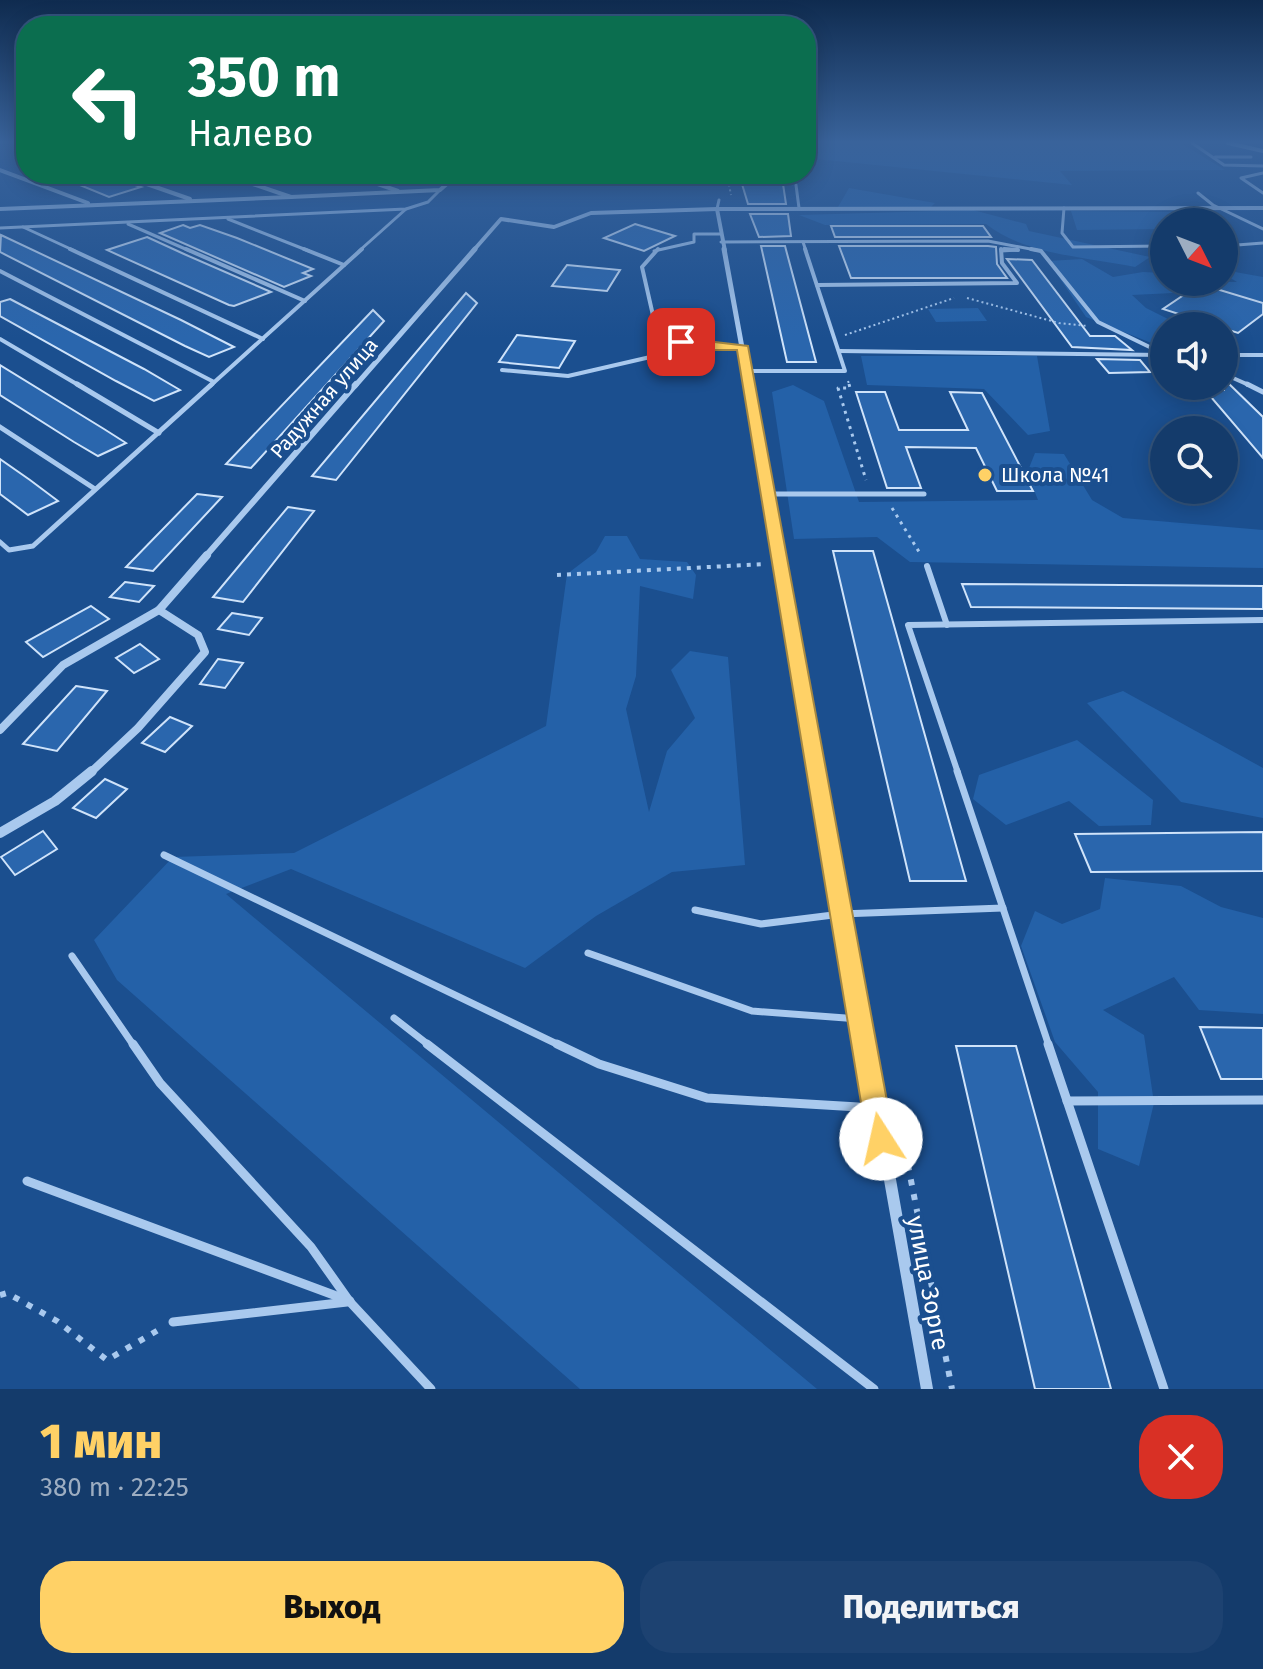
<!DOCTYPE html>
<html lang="ru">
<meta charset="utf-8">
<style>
:root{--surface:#143b6b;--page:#1d4271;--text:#f1f3f6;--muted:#9dadc1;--line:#33557e;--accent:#ffd166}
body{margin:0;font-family:"Fira Sans",sans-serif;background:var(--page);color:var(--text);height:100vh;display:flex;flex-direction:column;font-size:30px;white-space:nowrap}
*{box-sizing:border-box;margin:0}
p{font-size:26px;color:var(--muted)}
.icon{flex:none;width:44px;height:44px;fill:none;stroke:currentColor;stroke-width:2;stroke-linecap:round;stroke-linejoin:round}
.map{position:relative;height:1389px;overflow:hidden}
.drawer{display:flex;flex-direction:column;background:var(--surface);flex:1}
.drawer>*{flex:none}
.top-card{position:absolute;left:16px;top:16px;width:800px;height:168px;border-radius:32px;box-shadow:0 4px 20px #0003,0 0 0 2px var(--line);background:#0b6e4f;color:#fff;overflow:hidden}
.needle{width:52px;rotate:132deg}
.fabs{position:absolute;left:1150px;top:208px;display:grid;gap:16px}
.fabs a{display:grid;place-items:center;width:88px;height:88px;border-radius:50%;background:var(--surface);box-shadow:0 4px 20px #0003,0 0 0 2px var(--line);font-size:40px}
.pin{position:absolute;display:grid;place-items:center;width:68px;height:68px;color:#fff;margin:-34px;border-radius:16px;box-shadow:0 4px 12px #0006}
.me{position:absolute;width:88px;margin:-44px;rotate:350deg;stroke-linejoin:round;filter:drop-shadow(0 0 6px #0008)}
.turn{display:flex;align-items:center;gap:28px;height:168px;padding:0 40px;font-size:36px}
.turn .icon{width:104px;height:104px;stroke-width:2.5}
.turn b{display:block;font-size:56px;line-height:68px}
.round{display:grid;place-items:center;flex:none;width:84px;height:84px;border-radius:32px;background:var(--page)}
.headline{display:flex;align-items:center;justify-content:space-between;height:136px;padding:0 40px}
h1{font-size:48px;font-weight:800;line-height:60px;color:var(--accent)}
.action{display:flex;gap:16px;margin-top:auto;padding:16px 40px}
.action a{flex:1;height:92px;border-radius:32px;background:var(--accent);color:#111;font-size:32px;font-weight:800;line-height:92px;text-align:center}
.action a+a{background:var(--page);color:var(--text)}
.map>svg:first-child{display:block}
.green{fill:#2461a8}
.building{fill:#2a66ad;stroke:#cfe3fa;stroke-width:2}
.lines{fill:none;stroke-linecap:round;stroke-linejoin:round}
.path-far3{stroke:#a9c9ee;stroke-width:2;stroke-dasharray:2 3;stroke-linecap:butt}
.path-far2{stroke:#a9c9ee;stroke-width:3;stroke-dasharray:3 5;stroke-linecap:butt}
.path-far1{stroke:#a9c9ee;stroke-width:4;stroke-dasharray:4 6;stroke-linecap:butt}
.path{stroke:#a9c9ee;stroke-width:6;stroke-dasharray:6 9;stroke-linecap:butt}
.lane-far5{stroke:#a9c9ee;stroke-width:3}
.lane-far4{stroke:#a9c9ee;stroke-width:4}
.lane-far3{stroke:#a9c9ee;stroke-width:5}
.lane-far2{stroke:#a9c9ee;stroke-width:6}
.lane-far1{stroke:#a9c9ee;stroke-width:7}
.lane{stroke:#a9c9ee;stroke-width:9}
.street-far5{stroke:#a9c9ee;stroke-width:4}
.street-far4{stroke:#a9c9ee;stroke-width:5}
.street-far3{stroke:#a9c9ee;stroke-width:6}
.street-far2{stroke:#a9c9ee;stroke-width:8}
.street-far1{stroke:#a9c9ee;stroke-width:10}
.street{stroke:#a9c9ee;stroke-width:12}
.route{fill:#ffd166;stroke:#a68842;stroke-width:2}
.poi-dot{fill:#ffd166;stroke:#1b4f8f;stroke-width:3}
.labels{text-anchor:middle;stroke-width:8;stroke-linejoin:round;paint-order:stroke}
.far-street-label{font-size:20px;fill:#fff;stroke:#1b4f8f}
.far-poi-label{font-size:20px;fill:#fff;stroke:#1b4f8f;text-anchor:start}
.street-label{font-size:24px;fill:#fff;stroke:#1b4f8f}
</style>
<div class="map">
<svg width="1263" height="1389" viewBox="0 0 1263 1389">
<rect width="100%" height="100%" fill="#1b4f8f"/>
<!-- green -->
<g class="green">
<path d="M 1181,143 L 1225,170 L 1060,171 L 1072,185 L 806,158 L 806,144 Z"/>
<path d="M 849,188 L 935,203 L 929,209 L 838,207 Z"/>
<path d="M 973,210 L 1026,224 L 1029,231 L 1150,257 L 1135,267 C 1087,257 1025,255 986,224 L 825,225 L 799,215 Z"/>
<path d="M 1071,211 L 1194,212 L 1202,222 L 1164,222 L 1164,229 L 1077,230 Z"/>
<path d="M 1082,259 L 1113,277 L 1143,272 L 1164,273 L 1164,282 L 1190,282 L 1173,293 L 1132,295 L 1146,308 L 1168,319 L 1171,326 L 1164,326 L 1164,348 L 1086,317 L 1048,261 Z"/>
<path d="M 1224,270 L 1263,277 L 1263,302 L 1196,282 L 1237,282 L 1224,274 Z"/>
<path d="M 978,308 L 987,321 L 936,322 L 928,309 Z"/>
<path d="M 861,356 L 1037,356 L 1050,431 L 1028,435 L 984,389 L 867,385 Z"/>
<path d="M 793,385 L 824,401 L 859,502 L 1038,500 L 1027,473 L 1035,453 L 1064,454 L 1092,500 L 1123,518 L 1263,530 L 1263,568 L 910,562 L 877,537 L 794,539 L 772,392 Z"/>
<path d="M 605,536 L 627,536 L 640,559 L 687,562 L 696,575 L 693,599 L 640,586 L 636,676 L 626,709 L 649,812 L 667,751 L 695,718 L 671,670 L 690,651 L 728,657 L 745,865 L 672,872 L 596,916 L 525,968 L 291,869 L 226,894 L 817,1389 L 580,1389 L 117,980 L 94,940 L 173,857 L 294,853 L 546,726 L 567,574 L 596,552 Z"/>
<path d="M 1123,691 L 1263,768 L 1263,818 L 1181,802 L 1087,703 Z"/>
<path d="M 1077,740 L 1153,800 L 1151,825 L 1099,826 L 1069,801 L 1006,825 L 973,799 L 979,775 Z"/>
<path d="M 1105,878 L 1181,886 L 1221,907 L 1263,918 L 1263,1014 L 1199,1010 L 1174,977 L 1103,1010 L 1144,1035 L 1154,1103 L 1139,1166 L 1098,1149 L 1098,1092 L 1055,1042 L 1021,946 L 1035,911 L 1062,924 L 1100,909 Z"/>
</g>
<!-- building -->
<g class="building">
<path d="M 53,174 L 113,174 L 116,179 L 141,187 L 109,197 Z"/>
<path d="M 742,184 L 783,184 L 786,204 L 748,204 Z"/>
<path d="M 750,214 L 788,214 L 791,236 L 759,237 Z"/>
<path d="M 635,224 L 675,236 L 644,251 L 604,238 Z"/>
<path d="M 183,225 L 190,228 L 200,225 L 237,238 L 313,269 L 303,273 L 311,276 L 284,287 L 160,233 Z"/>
<path d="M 831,226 L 983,226 L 991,237 L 835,237 Z"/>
<path d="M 1,235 L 181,320 L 234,347 L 209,357 L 185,346 L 0,252 Z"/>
<path d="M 147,237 L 184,254 L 271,292 L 234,306 L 229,305 L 107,250 Z"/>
<path d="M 761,246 L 785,246 L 816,362 L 787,362 Z"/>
<path d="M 839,246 L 988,246 L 996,247 L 997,264 L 1007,278 L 851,278 Z"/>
<path d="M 1007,259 L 1032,260 L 1090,336 L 1115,336 L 1132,350 L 1072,347 Z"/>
<path d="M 567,265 L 620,270 L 607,291 L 552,286 Z"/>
<path d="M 1200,284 L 1263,303 L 1263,314 L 1238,333 L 1163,309 Z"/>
<path d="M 466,293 L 477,303 L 336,480 L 312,476 Z"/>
<path d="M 10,299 L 144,369 L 180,390 L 154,401 L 116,381 L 0,316 L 0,302 Z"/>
<path d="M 373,310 L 384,321 L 251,468 L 226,464 Z"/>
<path d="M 517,335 L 575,341 L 559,368 L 499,362 Z"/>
<path d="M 1097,359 L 1140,360 L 1150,372 L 1109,373 Z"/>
<path d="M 0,365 L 104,429 L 126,443 L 98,456 L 74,442 L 0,395 Z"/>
<path d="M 1224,379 L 1263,417 L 1263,458 L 1205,390 L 1224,390 Z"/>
<path d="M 856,392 L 885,392 L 899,430 L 968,430 L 950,392 L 982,393 L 1033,491 L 997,491 L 976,448 L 906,447 L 921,488 L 887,488 Z"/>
<path d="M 0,459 L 30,480 L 58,501 L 28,515 L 0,494 Z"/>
<path d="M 197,494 L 222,497 L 153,571 L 126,567 Z"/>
<path d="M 288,507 L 314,511 L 243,602 L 213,597 Z"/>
<path d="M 833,551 L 873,551 L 966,881 L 910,881 Z"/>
<path d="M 125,582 L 154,586 L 139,602 L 110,597 Z"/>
<path d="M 962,584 L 1263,586 L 1263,609 L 971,607 Z"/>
<path d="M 91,606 L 109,619 L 43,657 L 26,642 Z"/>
<path d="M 232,613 L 262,618 L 249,635 L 218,629 Z"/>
<path d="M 140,644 L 159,659 L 134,673 L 116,658 Z"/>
<path d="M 218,659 L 243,663 L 225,688 L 200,684 Z"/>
<path d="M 76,686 L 107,691 L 57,751 L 23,744 Z"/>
<path d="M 170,717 L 192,726 L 165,752 L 142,743 Z"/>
<path d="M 105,779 L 127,789 L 96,818 L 73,808 Z"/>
<path d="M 43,831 L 57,849 L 15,875 L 1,857 Z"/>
<path d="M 1263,832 L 1263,871 L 1091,872 L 1075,834 Z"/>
<path d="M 1200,1027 L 1263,1028 L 1263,1079 L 1221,1079 Z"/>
<path d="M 956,1046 L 1016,1046 L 1111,1389 L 1035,1389 Z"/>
</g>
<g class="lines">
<!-- path-far3 -->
<g class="path-far3">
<path d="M 706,174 L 729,185 L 731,195"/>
<path d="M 967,298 L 1059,323 L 1087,326"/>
<path d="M 845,335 L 954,298"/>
<path d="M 848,381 L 850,386"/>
</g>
<!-- path-far2 -->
<g class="path-far2">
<path d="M 849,384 L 850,388 L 838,388 L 866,480"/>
<path d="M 892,508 L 921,555"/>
</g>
<!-- path-far1 -->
<path class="path-far1" d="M 557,575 L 766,564"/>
<!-- path -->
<g class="path">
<path d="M 905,1150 L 952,1389"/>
<path d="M 0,1295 L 7,1293 L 57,1321 L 107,1360 L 160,1329"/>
</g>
<!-- lane-far5 -->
<g class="lane-far5">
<path d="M 1192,143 L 1224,165 L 1263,166"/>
<path d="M 1215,157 L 1251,157"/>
<path d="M 1263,173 L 1241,178 L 1263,193"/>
<path d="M 796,185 L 799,208"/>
<path d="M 1198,193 L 1213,205 L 1263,229"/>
<path d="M 1064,208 L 1062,233 L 1073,247 L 1164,246"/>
<path d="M 717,209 L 719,200"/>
<path d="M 228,219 L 309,251"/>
<path d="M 128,224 L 190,251"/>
<path d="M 23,227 L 75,251"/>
<path d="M 0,228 L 406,209 L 428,202 L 440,190"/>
<path d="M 721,242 L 988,241 L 1041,251"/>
<path d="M 803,242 L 806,251"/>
<path d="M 1224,246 L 1263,243"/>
<path d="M 359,251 L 406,209"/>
<path d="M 654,251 L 694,242 L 694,234 L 720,234"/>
<path d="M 1001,251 L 1018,250"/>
</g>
<!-- lane-far4 -->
<g class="lane-far4">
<path d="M 70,249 L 263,339"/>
<path d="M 186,249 L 305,301"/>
<path d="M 304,249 L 344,265"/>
<path d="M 658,249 L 642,267 L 657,333 L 695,346"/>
<path d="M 1004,249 L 1018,250"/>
<path d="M 1031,249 L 1041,251 L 1098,322 L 1164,354"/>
<path d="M 0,271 L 214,382"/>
<path d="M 817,285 L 1017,283 L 1002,263 L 1001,249"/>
<path d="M 0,339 L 80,386"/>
<path d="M 839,351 L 1163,355"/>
<path d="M 1224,355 L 1263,355"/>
<path d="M 502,370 L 568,376 L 698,346 L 742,346"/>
<path d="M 747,371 L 845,371 L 805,249"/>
<path d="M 1224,374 L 1251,386"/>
<path d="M 210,386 L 362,249"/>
</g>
<!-- lane-far3 -->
<g class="lane-far3">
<path d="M 77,384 L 159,433"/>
<path d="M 1247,384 L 1263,392"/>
<path d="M 0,427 L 95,489"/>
<path d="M 768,494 L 924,494"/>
<path d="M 0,542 L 9,550 L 33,546 L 212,384"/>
</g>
<!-- lane-far2 -->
<g class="lane-far2">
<path d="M 927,566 L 947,625"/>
<path d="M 958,773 L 908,625 L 1263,620"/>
</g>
<!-- lane-far1 -->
<g class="lane-far1">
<path d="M 957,771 L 1049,1046"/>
<path d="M 164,855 L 561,1046"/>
<path d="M 695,910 L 761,924 L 841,914 L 1003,908"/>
<path d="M 588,953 L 752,1011 L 859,1019"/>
<path d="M 72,956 L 134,1046"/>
<path d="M 394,1018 L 430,1046"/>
</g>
<!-- lane -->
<g class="lane">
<path d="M 133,1044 L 160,1083 L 311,1247 L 350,1302 L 431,1389"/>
<path d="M 427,1044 L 874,1389"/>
<path d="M 557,1044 L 599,1064 L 707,1098 L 875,1108"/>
<path d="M 1048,1044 L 1164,1389"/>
<path d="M 1067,1101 L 1263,1100"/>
<path d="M 27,1181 L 350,1301"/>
<path d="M 173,1322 L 347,1302"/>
</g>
<!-- street-far5 -->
<g class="street-far5">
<path d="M 1228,143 L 1263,151"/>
<path d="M 0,170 L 88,203"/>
<path d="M 118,174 L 190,199"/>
<path d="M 223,174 L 291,197 L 440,190 L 458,174"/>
<path d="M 349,174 L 398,191"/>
<path d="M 0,209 L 291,197"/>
<path d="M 717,209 L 725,251"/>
<path d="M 473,251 L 501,219 L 554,227 L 591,213 L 717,209 L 1263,208"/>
</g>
<!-- street-far4 -->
<g class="street-far4">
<path d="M 724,249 L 749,386"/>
<path d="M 355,386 L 475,249"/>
</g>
<!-- street-far3 -->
<g class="street-far3">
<path d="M 748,384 L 779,557"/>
<path d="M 205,557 L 356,384"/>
</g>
<!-- street-far2 -->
<g class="street-far2">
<path d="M 779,555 L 817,773"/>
<path d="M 0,730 L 63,665 L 159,610 L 207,555"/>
<path d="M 90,773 L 138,728 L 205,652 L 198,635 L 159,610"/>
</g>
<!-- street-far1 -->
<g class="street-far1">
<path d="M 817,771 L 866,1046"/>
<path d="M 0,833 L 55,801 L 92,771"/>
</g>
<!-- street -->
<path class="street" d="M 866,1044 L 927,1389"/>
</g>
<!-- sky -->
<linearGradient id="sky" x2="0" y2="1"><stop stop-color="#0f2b4f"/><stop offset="0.42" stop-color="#39639b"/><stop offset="1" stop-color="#39639b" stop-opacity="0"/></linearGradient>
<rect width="1263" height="338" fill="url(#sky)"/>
<!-- route -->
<path class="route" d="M 681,338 L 748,346 L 894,1139 L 890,1149 L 881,1153 L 871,1149 L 867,1139 L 737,350 L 698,350 L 677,344 Z"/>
<!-- markers -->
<circle class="poi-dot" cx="985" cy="475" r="8"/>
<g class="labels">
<!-- far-street labels -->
<g class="far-street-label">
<text transform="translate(324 398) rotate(-49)" y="7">Радужная улица</text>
</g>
<!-- far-poi labels -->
<g class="far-poi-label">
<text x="1001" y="482">Школа №41</text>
</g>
<!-- street labels -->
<g class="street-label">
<text transform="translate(928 1283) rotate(79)" y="8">улица Зорге</text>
</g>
</g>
</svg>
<div class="fabs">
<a><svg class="needle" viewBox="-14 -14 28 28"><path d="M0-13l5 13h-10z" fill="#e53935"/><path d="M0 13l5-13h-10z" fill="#9dadc1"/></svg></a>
<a><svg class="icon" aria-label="sound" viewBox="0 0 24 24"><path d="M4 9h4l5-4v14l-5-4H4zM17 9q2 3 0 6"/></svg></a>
<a><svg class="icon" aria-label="search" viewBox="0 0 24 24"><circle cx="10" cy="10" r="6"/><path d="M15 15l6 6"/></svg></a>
</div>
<div class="pin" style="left:681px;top:342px;background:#d93025"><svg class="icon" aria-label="arrive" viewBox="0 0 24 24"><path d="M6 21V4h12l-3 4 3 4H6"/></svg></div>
<svg class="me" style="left:881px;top:1139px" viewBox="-20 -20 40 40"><circle r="19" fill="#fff"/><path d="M0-13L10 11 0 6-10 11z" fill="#ffd166"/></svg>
<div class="top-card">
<div class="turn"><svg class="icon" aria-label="left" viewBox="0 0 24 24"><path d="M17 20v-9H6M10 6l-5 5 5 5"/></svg><div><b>350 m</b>Налево</div></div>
</div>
</div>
<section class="drawer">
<div class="headline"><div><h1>1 мин</h1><p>380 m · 22:25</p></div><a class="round" style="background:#d93025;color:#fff"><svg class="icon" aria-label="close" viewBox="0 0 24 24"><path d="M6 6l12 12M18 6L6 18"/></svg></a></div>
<div class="action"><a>Выход</a><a>Поделиться</a></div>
</section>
